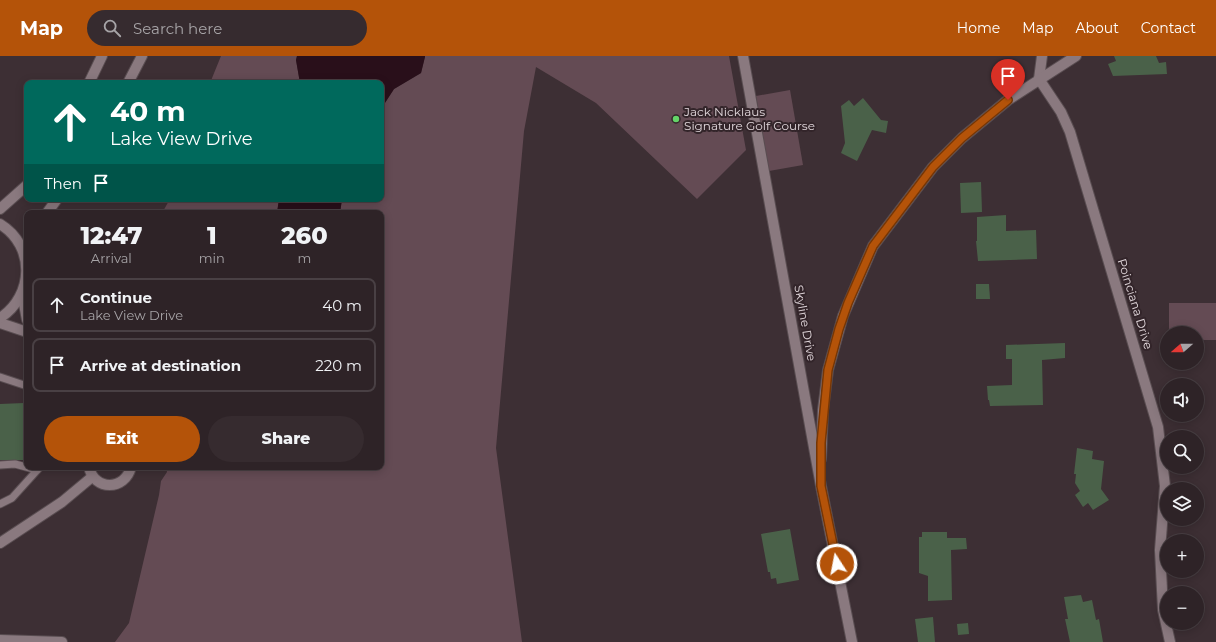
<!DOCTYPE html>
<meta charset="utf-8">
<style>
:root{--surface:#2e2327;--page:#362b2f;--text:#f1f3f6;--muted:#a7a4a7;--line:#494044;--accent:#b45309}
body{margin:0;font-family:Montserrat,sans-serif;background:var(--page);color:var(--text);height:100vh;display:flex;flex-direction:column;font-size:15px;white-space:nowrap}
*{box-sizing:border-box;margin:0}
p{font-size:13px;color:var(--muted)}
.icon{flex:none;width:22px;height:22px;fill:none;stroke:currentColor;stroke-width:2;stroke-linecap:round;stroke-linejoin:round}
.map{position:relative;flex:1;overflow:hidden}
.panel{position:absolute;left:24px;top:154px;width:360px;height:260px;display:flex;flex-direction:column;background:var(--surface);border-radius:8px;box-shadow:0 2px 10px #0003,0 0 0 1px var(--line)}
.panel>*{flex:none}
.hud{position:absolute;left:24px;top:24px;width:360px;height:122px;border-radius:8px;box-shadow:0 2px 10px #0003,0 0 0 1px var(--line);background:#00695c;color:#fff;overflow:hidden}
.needle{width:26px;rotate:250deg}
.tools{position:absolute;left:1160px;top:270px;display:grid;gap:8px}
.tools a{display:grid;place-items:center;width:44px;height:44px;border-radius:50%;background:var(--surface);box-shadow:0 2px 10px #0003,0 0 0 1px var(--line);font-size:20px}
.pin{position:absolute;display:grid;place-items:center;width:34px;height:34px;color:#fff;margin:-41px -17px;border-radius:50% 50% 50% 0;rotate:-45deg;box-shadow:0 0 4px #0007}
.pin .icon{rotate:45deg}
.me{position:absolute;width:44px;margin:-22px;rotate:349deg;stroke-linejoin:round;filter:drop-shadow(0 0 3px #0008)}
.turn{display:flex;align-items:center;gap:14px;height:84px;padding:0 20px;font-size:18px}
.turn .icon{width:52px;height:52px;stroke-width:2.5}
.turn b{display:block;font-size:28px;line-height:34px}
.then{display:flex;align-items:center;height:38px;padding:0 20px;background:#0003;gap:8px;font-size:15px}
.eta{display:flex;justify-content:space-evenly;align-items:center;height:68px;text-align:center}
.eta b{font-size:24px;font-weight:800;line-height:28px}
.action{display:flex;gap:8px;margin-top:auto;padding:8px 20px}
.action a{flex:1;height:46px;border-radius:24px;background:var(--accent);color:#fff;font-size:16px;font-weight:800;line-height:46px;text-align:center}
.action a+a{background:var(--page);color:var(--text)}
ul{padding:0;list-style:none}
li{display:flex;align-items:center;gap:12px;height:54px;margin:0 8px 6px;padding:0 12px;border:2px solid var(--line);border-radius:8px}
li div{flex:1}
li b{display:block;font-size:15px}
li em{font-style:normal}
header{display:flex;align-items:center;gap:24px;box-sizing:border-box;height:56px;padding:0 20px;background:var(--accent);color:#fff}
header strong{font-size:19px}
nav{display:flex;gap:22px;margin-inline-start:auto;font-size:14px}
.search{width:280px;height:36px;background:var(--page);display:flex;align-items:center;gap:10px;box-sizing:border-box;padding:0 14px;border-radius:22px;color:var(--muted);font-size:15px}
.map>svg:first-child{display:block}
.green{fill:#644b54}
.water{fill:#290f1a}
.building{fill:#4a6149}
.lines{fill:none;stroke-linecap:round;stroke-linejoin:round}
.lane-casing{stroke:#594d51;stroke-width:9}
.street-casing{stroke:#594d51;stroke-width:12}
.secondary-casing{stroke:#594d51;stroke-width:12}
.lane{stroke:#8a797f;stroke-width:7}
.street{stroke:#8a797f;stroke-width:10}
.secondary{stroke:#8a797f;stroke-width:10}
.route-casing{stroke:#753606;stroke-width:10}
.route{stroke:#b45309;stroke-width:7}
.poi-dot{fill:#64d468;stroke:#33252a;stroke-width:1.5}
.labels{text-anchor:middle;stroke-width:4;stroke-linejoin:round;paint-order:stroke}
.poi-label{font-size:12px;fill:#e1d7db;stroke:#33252a;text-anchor:start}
.street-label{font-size:12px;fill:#e1d7db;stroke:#33252a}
</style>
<header>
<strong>Map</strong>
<div class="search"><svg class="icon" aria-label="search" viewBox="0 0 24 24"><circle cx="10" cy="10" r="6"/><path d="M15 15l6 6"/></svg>Search here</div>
<nav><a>Home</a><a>Map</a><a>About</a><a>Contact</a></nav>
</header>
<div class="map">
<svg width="1216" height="586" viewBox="0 0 1216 586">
<rect width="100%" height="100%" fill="#3d2f34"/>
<!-- green -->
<g class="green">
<path d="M 221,0 L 297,0 L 296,4 L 300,27 L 210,27 Z"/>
<path d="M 425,0 L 729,0 L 746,94 L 697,143 L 596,47 L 536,11 L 524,75 L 496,392 L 522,586 L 115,586 L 129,567 L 159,439 L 161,425 L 167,416 L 166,411 L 381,411 L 381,157 L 340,157 L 342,143 L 381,143 L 381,53 L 394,33 L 421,17 Z"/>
<path d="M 790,34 L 803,109 L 769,115 L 756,40 Z"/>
<path d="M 170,143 L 279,143 L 277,157 L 162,157 Z"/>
<path d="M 1169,247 L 1216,247 L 1216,284 L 1197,284 L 1197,277 L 1169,277 Z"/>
</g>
<!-- water -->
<g class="water">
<path d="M 297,0 L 425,0 L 425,1 L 421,17 L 394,33 L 381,53 L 381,27 L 300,27 L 296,4 Z"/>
<path d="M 279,143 L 342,143 L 340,157 L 277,157 Z"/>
</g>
<!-- building -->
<g class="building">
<path d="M 1114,0 L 1156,0 L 1159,7 L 1166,6 L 1167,18 L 1113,20 L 1108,8 L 1116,5 Z"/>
<path d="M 863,42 L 881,64 L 888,65 L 886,77 L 872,74 L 857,105 L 841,97 L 845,87 L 841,50 L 849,44 L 854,50 Z"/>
<path d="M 981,126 L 982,156 L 961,157 L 960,127 Z"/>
<path d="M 1006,159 L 1006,175 L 1036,174 L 1037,203 L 978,205 L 976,185 L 977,185 L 977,161 Z"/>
<path d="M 976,228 L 989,228 L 990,243 L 976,243 Z"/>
<path d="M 1065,287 L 1065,302 L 1042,304 L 1043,349 L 990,350 L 989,344 L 988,344 L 987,330 L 1012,329 L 1012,303 L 1006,303 L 1006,289 Z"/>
<path d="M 24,347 L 25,404 L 0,404 L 0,348 Z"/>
<path d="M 1077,392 L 1093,395 L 1092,403 L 1104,405 L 1101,433 L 1109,444 L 1093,454 L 1088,447 L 1083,451 L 1075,439 L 1080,435 L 1075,427 L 1076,418 L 1074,418 Z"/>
<path d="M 790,473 L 799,524 L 777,528 L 776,522 L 771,523 L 770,516 L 768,516 L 761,478 Z"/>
<path d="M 922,476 L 947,476 L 947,482 L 966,482 L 967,493 L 951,494 L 952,544 L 928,545 L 928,520 L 919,517 L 919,481 L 922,481 Z"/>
<path d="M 1081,539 L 1083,546 L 1092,544 L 1096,564 L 1099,563 L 1103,586 L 1070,586 L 1065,563 L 1068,563 L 1064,541 Z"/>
<path d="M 933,561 L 935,586 L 918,586 L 915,563 Z"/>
<path d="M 968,567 L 969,578 L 958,579 L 957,568 Z"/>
</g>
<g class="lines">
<defs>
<g id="lane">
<path d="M 0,321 L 27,330"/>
<path d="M 0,409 L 15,408 L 37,414"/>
<path d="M 0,448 L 12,442 L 40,411"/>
</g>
<g id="street">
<path d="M 743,0 L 821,430 L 852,586"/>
<path d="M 1039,23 L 1061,56 L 1070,76 L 1158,371 L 1165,430 L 1160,494 L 1163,554 L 1170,586"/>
<path d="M 1039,23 L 1042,0"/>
<path d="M 22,237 L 27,264"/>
<path d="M 0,267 L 27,276"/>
<path d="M 821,403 L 823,354 L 828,314 L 843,260 L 873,190 L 933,111 L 962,82 L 1008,44 L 1076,0"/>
<path d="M 89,411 C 94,435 125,435 131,411"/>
<path d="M 0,487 L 62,446 L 92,421"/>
<path d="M 0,584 L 62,586"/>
</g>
<g id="secondary">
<path d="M 89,27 L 102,0"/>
<path d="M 128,27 L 142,0"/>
<path d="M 0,153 L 27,129"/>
<path d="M 47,157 L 57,143"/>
<path d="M 0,168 C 36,190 34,240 0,262"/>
</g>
</defs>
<!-- lane casing -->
<use href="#lane" class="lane-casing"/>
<!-- street casing -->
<use href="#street" class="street-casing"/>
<!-- secondary casing -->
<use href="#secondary" class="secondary-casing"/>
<!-- lane -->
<use href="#lane" class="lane"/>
<!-- street -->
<use href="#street" class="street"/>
<!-- secondary -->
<use href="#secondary" class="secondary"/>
</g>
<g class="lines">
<defs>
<path id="route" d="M 837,508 L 821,430 L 821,387 L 828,314 L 839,273 L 848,247 L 873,190 L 933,111 L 962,82 L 1008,44"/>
</defs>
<!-- route casing -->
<use href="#route" class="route-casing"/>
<!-- route -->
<use href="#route" class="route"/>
</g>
<!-- markers -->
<circle class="poi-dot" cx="676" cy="63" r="4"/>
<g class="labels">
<!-- poi labels -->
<g class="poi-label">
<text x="684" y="60">Jack Nicklaus<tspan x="684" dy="14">Signature Golf Course</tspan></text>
</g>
<!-- street labels -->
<g class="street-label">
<text transform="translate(1135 248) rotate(73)" y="4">Poinciana Drive</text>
<text transform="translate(805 267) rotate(80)" y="4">Skyline Drive</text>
</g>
</g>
</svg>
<div class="tools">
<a><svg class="needle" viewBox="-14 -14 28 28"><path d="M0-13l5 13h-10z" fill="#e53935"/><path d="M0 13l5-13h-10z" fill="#a7a4a7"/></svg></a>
<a><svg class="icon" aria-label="sound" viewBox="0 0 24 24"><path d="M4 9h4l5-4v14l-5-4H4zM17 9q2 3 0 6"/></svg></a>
<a><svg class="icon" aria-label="search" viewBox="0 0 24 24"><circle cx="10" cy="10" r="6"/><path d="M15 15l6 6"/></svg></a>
<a><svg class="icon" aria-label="layers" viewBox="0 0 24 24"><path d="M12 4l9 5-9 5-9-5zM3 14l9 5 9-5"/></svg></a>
<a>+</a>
<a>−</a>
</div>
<div class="pin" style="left:1008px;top:44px;background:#d93025"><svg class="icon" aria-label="arrive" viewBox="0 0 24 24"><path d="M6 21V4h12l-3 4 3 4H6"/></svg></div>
<svg class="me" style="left:837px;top:508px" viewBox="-20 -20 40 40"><circle r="17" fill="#b45309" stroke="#fff" stroke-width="3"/><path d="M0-11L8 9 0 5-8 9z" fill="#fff"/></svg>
<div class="hud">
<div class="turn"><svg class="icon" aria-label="ahead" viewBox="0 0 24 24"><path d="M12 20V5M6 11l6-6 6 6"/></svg><div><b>40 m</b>Lake View Drive</div></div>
<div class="then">Then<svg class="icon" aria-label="arrive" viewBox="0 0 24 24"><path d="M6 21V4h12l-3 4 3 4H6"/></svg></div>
</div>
<section class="panel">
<div class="eta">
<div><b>12:47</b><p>Arrival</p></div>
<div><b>1</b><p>min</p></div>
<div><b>260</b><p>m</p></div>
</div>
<ul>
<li><svg class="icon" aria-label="ahead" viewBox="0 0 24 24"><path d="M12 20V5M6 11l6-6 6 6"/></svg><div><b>Continue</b><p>Lake View Drive</p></div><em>40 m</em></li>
<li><svg class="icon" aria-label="arrive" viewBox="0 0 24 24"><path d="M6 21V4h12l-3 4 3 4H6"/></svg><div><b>Arrive at destination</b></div><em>220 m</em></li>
</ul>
<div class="action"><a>Exit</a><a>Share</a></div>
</section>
</div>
